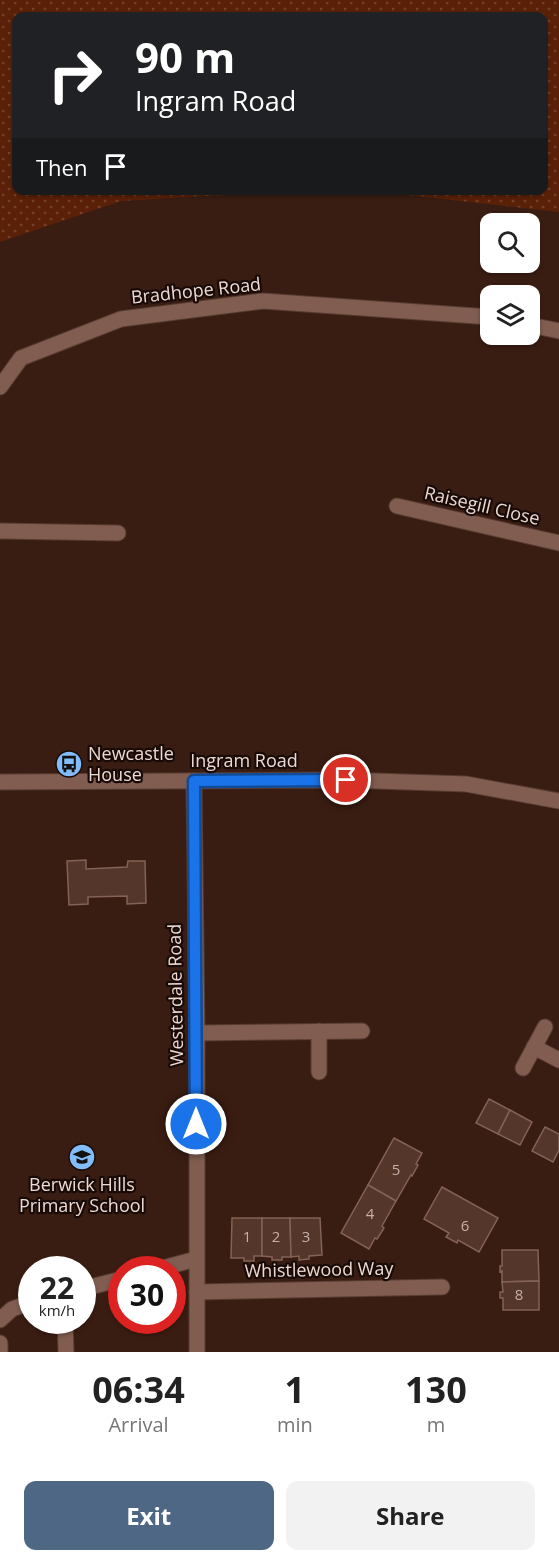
<!DOCTYPE html>
<style>
:root{--surface:#fff;--page:#f2f2f2;--text:#222;--muted:#767676;--accent:#4e6784}
body{margin:0;font-family:"Open Sans",sans-serif;background:var(--page);color:var(--text);height:100vh;display:flex;flex-direction:column;font-size:22px;white-space:nowrap}
*{box-sizing:border-box;margin:0}
p{font-size:20px;color:var(--muted)}
.icon{flex:none;width:33px;height:33px;fill:none;stroke:currentColor;stroke-width:2;stroke-linecap:round;stroke-linejoin:round}
.map{position:relative;height:1352px;overflow:hidden}
.details{display:flex;flex-direction:column;background:var(--surface);flex:1}
.details>*{flex:none}
.top-card{position:absolute;left:12px;top:12px;width:536px;height:183px;border-radius:12px;box-shadow:0 2px 4px #0004;background:#202124;color:#fff;overflow:hidden}
.tools{position:absolute;left:480px;top:213px;display:grid;gap:12px}
.tools a{display:grid;place-items:center;width:60px;height:60px;border-radius:12px;background:var(--surface);box-shadow:0 2px 4px #0004;font-size:30px}
.speed{position:absolute;left:18px;top:1256px;display:flex;gap:12px;font-size:30px;font-weight:700;text-align:center}
.speed>*{display:grid;place-content:center;width:78px;height:78px;border-radius:50%;background:var(--surface);box-shadow:0 2px 4px #0004;line-height:1}
.speed small{font-size:15px;font-weight:400}
.speed .limit{border:9px solid #d22;background:#fff;color:#111}
.pin{position:absolute;display:grid;place-items:center;width:51px;height:51px;color:#fff;margin:-26px;border:3px solid #fff;border-radius:50%;box-shadow:0 2px 6px #0007}
.me{position:absolute;width:66px;margin:-33px;rotate:0deg;stroke-linejoin:round;filter:drop-shadow(0 0 4px #0008)}
.turn{display:flex;align-items:center;gap:21px;height:126px;padding:0 24px;font-size:27px}
.turn .icon{width:78px;height:78px;stroke-width:2.5}
.turn b{display:block;font-size:42px;line-height:51px}
.then{display:flex;align-items:center;height:57px;padding:0 24px;background:#0003;gap:12px;font-size:22px}
.eta{display:flex;justify-content:space-evenly;align-items:center;height:102px;text-align:center}
.eta b{font-size:36px;font-weight:700;line-height:42px}
.primary-button{display:flex;gap:12px;margin-top:auto;padding:12px 24px}
.primary-button a{flex:1;height:69px;border-radius:12px;background:var(--accent);color:#fff;font-size:24px;font-weight:700;line-height:69px;text-align:center}
.primary-button a+a{background:var(--page);color:var(--text)}
.map>svg:first-child{display:block}
.park{fill:url(#park-dots)}
.building{fill:#55362b;stroke:#846256;stroke-width:1.5}
.lines{fill:none;stroke-linecap:round;stroke-linejoin:round}
.service-casing{stroke:#573b31;stroke-width:17}
.minor-casing{stroke:#573b31;stroke-width:17}
.tertiary-casing{stroke:#573b31;stroke-width:17}
.service{stroke:#805d50;stroke-width:15}
.minor{stroke:#805d50;stroke-width:15}
.tertiary{stroke:#805d50;stroke-width:15}
.route-casing{stroke:#114b97;stroke-width:15}
.route{stroke:#1a73e8;stroke-width:10}
.labels{text-anchor:middle;stroke-width:4.5;stroke-linejoin:round;paint-order:stroke}
.number-label{font-size:15px;fill:#c7b0a8}
.street-label{font-size:18px;fill:#edd9d2;stroke:#180b07}
.poi-label{font-size:18px;fill:#edd9d2;stroke:#180b07;text-anchor:start}
</style>
<div class="map">
<svg width="559" height="1352" viewBox="0 0 559 1352">
<defs>
<pattern id="park-dots" width="8" height="8" patternUnits="userSpaceOnUse" patternTransform="scale(1.5)"><rect width="8" height="8" fill="#5b2108"/><path d="M2 2h.1M6 6h.1" fill="none" stroke="#73412b" stroke-width="1.8" stroke-linecap="round"/></pattern>
</defs>
<rect width="100%" height="100%" fill="#3a1d12"/>
<!-- park -->
<path class="park" d="M 0,0 L 559,0 L 559,212 L 372,191 L 543,190 L 543,16 L 16,16 L 16,190 L 297,191 L 121,201 L 0,242 Z"/>
<!-- building -->
<g class="building">
<path d="M 86,860 L 86,869 L 127,867 L 128,861 L 145,861 L 146,903 L 127,904 L 127,896 L 88,897 L 88,904 L 69,905 L 67,861 Z"/>
<path d="M 489,1099 L 510,1110 L 498,1134 L 476,1123 Z"/>
<path d="M 510,1110 L 532,1122 L 520,1145 L 498,1134 Z"/>
<path d="M 545,1127 L 559,1134 L 559,1150 L 553,1162 L 532,1151 Z"/>
<path d="M 394,1138 L 422,1153 L 416,1164 L 418,1165 L 412,1176 L 411,1175 L 396,1201 L 368,1185 Z"/>
<path d="M 368,1185 L 396,1201 L 382,1226 L 384,1228 L 377,1239 L 375,1238 L 369,1249 L 341,1233 Z"/>
<path d="M 442,1187 L 498,1218 L 479,1252 L 458,1240 L 457,1243 L 446,1237 L 449,1233 L 424,1219 Z"/>
<path d="M 232,1218 L 262,1218 L 262,1256 L 254,1256 L 254,1261 L 244,1261 L 244,1258 L 231,1258 Z"/>
<path d="M 262,1218 L 290,1218 L 291,1257 L 282,1257 L 282,1260 L 272,1260 L 272,1257 L 262,1256 Z"/>
<path d="M 290,1218 L 320,1218 L 322,1255 L 309,1256 L 309,1259 L 299,1260 L 299,1256 L 291,1257 Z"/>
<path d="M 502,1250 L 538,1250 L 539,1281 L 502,1282 L 502,1271 L 500,1272 L 500,1266 L 502,1266 Z"/>
<path d="M 539,1281 L 539,1310 L 503,1310 L 503,1298 L 500,1298 L 500,1292 L 503,1292 L 502,1282 Z"/>
</g>
<g class="lines">
<defs>
<g id="service">
<path d="M 159,1269 L 196,1259"/>
<path d="M 82,1289 L 122,1279"/>
<path d="M 0,1320 L 12,1309 L 32,1302"/>
<path d="M 65,1320 L 66,1352"/>
<path d="M 0,1343 L 0,1352"/>
</g>
<g id="minor">
<path d="M 530,325 L 559,331"/>
<path d="M 0,387 L 21,358 L 121,319 L 263,301 L 490,317"/>
<path d="M 397,506 L 559,543"/>
<path d="M 0,531 L 118,533"/>
<path d="M 194,781 L 197,1033 L 197,1352"/>
<path d="M 197,1033 L 362,1031"/>
<path d="M 534,1047 L 559,1060"/>
<path d="M 523,1068 L 545,1027"/>
<path d="M 319,1072 L 319,1031"/>
<path d="M 197,1292 L 442,1287"/>
</g>
<path id="tertiary" d="M 0,782 L 346,780 L 466,784 L 559,801"/>
</defs>
<!-- service casing -->
<use href="#service" class="service-casing"/>
<!-- minor casing -->
<use href="#minor" class="minor-casing"/>
<!-- tertiary casing -->
<use href="#tertiary" class="tertiary-casing"/>
<!-- service -->
<use href="#service" class="service"/>
<!-- minor -->
<use href="#minor" class="minor"/>
<!-- tertiary -->
<use href="#tertiary" class="tertiary"/>
</g>
<g class="lines">
<defs>
<path id="route" d="M 196,1124 L 194,781 L 346,780"/>
</defs>
<!-- route casing -->
<use href="#route" class="route-casing"/>
<!-- route -->
<use href="#route" class="route"/>
</g>
<!-- icons -->
<defs>
<symbol id="bus-disc" viewBox="-11 -11 22 22"><circle r="9.5" fill="#83bcfb" stroke="#180b07"/><path d="M-5-6H5V4H4V6H2V4H-2V6H-4V4H-5ZM-3.5-4V0h7V-4ZM-3.5 1.2v1.5H-2V1.2ZM2 1.2v1.5H3.5V1.2Z" fill="#111"/></symbol>
<symbol id="school-disc" viewBox="-11 -11 22 22"><circle r="9.5" fill="#83bcfb" stroke="#180b07"/><path d="M0-5L7-2L0 1L-7-2ZM-4 1L0 2.5L4 1V4Q0 6-4 4Z" fill="#111"/></symbol>
</defs>
<g fill-rule="evenodd">
<use href="#bus-disc" x="54" y="749" width="30" height="30"/>
<use href="#school-disc" x="67" y="1142" width="30" height="30"/>
</g>
<g class="labels">
<!-- number labels -->
<g class="number-label">
<text x="396" y="1175">5</text>
<text x="370" y="1219">4</text>
<text x="465" y="1231">6</text>
<text x="247" y="1242">1</text>
<text x="276" y="1242">2</text>
<text x="306" y="1242">3</text>
<text x="519" y="1300">8</text>
</g>
<!-- street labels -->
<g class="street-label">
<text transform="translate(196 291) rotate(-6)" y="6">Bradhope Road</text>
<text transform="translate(482 506) rotate(13)" y="6">Raisegill Close</text>
<text x="244" y="767">Ingram Road</text>
<text transform="translate(176 995) rotate(-91)" y="6">Westerdale Road</text>
<text transform="translate(319 1270) rotate(-1)" y="6">Whistlewood Way</text>
</g>
<!-- poi labels -->
<g class="poi-label">
<text x="88" y="760">Newcastle<tspan x="88" dy="21">House</tspan></text>
<text x="82" y="1191" text-anchor="middle">Berwick Hills<tspan x="82" dy="21">Primary School</tspan></text>
</g>
</g>
</svg>
<div class="tools">
<a><svg class="icon" aria-label="search" viewBox="0 0 24 24"><circle cx="10" cy="10" r="6"/><path d="M15 15l6 6"/></svg></a>
<a><svg class="icon" aria-label="layers" viewBox="0 0 24 24"><path d="M12 4l9 5-9 5-9-5zM3 14l9 5 9-5"/></svg></a>
</div>
<div class="speed"><div>22<small>km/h</small></div><div class="limit">30</div></div>
<div class="pin" style="left:346px;top:780px;background:#d93025"><svg class="icon" aria-label="arrive" viewBox="0 0 24 24"><path d="M6 21V4h12l-3 4 3 4H6"/></svg></div>
<svg class="me" style="left:196px;top:1124px" viewBox="-20 -20 40 40"><circle r="17" fill="#1a73e8" stroke="#fff" stroke-width="3"/><path d="M0-11L8 9 0 5-8 9z" fill="#fff"/></svg>
<div class="top-card">
<div class="turn"><svg class="icon" aria-label="right" viewBox="0 0 24 24"><path d="M7 20v-9h11M14 6l5 5-5 5"/></svg><div><b>90 m</b>Ingram Road</div></div>
<div class="then">Then<svg class="icon" aria-label="arrive" viewBox="0 0 24 24"><path d="M6 21V4h12l-3 4 3 4H6"/></svg></div>
</div>
</div>
<section class="details">
<div class="eta">
<div><b>06:34</b><p>Arrival</p></div>
<div><b>1</b><p>min</p></div>
<div><b>130</b><p>m</p></div>
</div>
<div class="primary-button"><a>Exit</a><a>Share</a></div>
</section>
